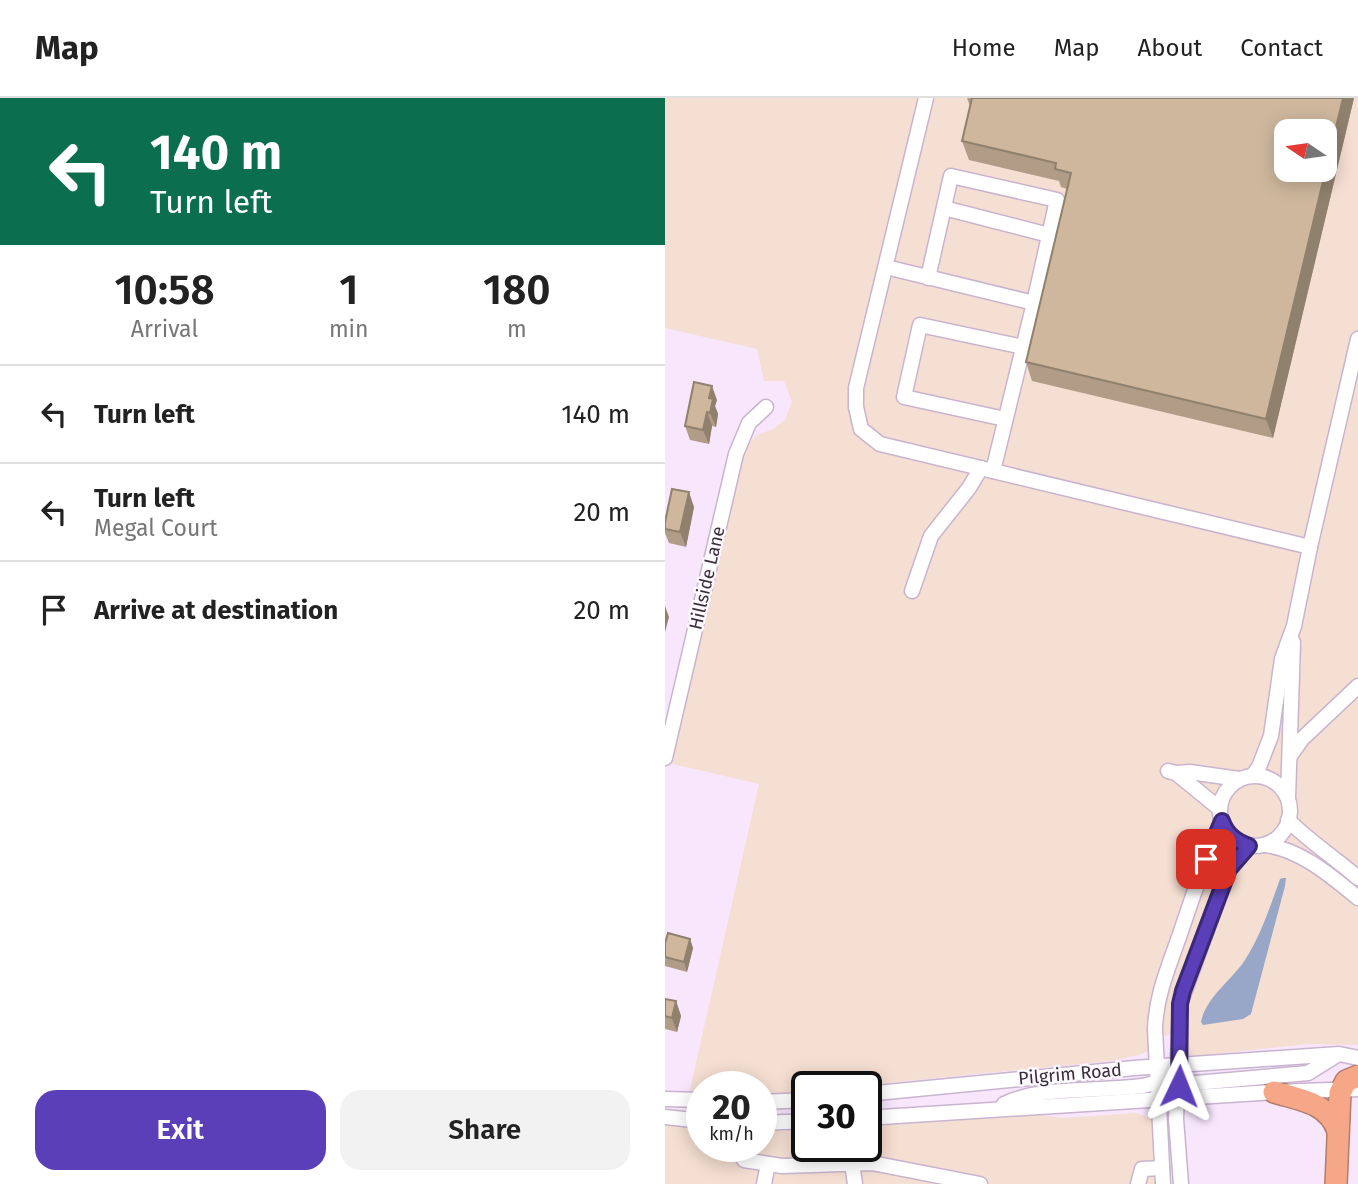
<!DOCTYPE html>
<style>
:root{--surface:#fff;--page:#f2f2f2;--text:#222;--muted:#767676;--line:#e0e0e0;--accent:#5b3fb8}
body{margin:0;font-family:"Fira Sans",sans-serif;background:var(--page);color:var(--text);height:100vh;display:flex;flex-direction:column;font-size:26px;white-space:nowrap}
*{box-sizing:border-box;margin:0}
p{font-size:23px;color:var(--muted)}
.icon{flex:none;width:38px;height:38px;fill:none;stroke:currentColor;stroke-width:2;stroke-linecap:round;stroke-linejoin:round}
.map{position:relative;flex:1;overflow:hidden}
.side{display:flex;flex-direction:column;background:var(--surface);width:665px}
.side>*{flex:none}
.banner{background:#0b6e4f;color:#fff;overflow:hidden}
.needle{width:46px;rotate:283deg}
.tools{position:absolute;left:609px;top:21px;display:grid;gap:14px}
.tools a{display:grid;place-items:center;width:63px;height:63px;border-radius:14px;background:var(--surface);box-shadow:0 4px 18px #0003;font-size:35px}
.speed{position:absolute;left:21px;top:973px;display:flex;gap:14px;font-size:35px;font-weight:700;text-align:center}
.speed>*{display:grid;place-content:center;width:91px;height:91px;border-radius:50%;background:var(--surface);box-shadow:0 4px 18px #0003;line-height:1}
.speed small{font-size:18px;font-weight:400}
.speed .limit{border:4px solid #111;border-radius:10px;background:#fff;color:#111}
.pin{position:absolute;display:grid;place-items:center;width:60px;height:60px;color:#fff;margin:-30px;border-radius:14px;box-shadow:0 4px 10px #0006}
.me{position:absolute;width:77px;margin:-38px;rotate:2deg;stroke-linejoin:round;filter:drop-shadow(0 0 5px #0008)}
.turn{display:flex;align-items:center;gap:24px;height:147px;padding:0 35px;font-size:32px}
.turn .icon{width:91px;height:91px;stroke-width:2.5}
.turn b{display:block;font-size:49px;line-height:60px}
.eta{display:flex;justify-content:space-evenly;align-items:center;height:119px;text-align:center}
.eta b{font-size:42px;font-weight:600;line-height:49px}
.action{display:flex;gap:14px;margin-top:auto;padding:14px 35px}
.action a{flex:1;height:80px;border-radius:21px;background:var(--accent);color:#fff;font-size:28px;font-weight:600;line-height:80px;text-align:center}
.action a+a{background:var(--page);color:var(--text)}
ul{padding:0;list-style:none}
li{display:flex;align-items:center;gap:21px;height:98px;padding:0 35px;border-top:2px solid var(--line)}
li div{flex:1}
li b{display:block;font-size:26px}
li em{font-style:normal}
header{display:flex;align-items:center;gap:42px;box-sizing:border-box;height:98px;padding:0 35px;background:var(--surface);border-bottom:2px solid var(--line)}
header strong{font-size:33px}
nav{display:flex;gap:38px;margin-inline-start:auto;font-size:24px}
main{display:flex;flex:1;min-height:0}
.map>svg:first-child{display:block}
.industrial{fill:#f5ded2;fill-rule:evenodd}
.water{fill:#98a7c7}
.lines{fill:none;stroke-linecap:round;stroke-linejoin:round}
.minor-casing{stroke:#c9b4cf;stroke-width:17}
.highway-casing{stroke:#b27d6c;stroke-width:24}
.minor{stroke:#fff;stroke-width:14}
.highway{stroke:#f5a787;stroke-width:21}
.wall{fill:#b19d87}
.shaded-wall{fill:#90806e}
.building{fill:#ceb79d;stroke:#90806e;stroke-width:2;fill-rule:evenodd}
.route-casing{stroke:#3b2978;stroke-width:18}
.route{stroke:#5b3fb8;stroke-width:12}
.labels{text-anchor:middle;stroke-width:5;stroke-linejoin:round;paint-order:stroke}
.street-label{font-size:18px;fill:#372e39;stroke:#fdf9fe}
</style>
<header>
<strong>Map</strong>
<nav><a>Home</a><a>Map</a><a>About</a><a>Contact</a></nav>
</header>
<main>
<section class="side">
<div class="banner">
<div class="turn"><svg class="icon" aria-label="left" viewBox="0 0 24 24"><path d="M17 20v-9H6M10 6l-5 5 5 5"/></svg><div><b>140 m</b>Turn left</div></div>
</div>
<div class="eta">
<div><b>10:58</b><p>Arrival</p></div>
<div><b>1</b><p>min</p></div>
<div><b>180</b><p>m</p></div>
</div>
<ul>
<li><svg class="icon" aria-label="left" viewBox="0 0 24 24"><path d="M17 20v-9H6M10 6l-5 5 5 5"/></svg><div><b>Turn left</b></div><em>140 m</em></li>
<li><svg class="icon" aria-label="left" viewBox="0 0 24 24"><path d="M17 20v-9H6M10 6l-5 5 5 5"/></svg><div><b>Turn left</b><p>Megal Court</p></div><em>20 m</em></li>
<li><svg class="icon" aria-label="arrive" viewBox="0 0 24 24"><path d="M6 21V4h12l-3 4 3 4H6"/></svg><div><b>Arrive at destination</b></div><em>20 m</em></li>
</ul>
<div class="action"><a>Exit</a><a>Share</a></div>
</section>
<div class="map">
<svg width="693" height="1086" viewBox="0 0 693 1086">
<rect width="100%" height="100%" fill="#f8e6fd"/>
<!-- industrial -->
<g class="industrial">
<path d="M 0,0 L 693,0 L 693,947 L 644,946 L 529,958 L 521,956 L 514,950 L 507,937 L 489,938 L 483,953 L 474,957 L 445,963 L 180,989 L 142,989 L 142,993 L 97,997 L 96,989 L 37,989 L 37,997 L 24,996 L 94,686 L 4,665 L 78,357 L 85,344 L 92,337 L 108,331 L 120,322 L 127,304 L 119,283 L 99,283 L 92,251 L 0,230 ZM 621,33 L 660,33 L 660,72 L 621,72 Z"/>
<path d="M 471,1015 L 491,1022 L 499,1086 L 0,1086 L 0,1027 L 37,1031 L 37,1048 L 96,1048 L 96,1033 L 142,1032 L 142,1048 L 201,1048 L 201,1028 L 375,1017 L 399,1020 Z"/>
</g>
<!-- water -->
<path class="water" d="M 618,780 L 621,780 L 620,788 L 586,916 L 578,921 L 538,927 L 536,924 C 541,899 566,883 580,862 C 596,837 605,809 615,781 Z"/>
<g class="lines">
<defs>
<g id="minor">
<path d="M 261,0 L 191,290 L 191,309 L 196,331 L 215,346 L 645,449"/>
<path d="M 279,110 L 384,137"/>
<path d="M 221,169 L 369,205 L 392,102 L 286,78 L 263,180"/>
<path d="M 340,321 L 239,299 L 255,227 L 358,249"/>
<path d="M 328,373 L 369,205"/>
<path d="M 247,493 L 266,438 L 304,390 L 316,370"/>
<path d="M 625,658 L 637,641 L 693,588"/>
<path d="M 0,660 L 71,356 L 84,325 L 101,309"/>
<path d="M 503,673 L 511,675 L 525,674 L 574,681"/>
<path d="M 511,675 L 555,711"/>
<path d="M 588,677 L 594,669 L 606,638 L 617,561 L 629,528 L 645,449 L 693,241"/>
<circle cx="590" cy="713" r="35"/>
<path d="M 623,700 L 628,544"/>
<path d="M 623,722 C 645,744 670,760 693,780"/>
<path d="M 600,747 C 635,751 666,778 693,800"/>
<path d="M 507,992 L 519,986 L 643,975 L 672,957"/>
<path d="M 201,996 L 469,970 L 674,956 L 693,960"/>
<path d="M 0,1001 L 37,1002"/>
<path d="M 96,1004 L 142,1002"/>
<path d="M 339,1006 C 373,990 416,993 453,990 C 470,989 485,989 500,980"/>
<path d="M 0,1019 L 37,1023"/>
<path d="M 201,1020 L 609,994 L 693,991"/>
<path d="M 96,1025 L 142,1023"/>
<path d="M 79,1062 L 117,1068 L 207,1065 L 315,1086"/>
<path d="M 187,1065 L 190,1086"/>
<path d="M 99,1086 L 103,1066"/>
<path d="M 473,1086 L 477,1071 L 497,1070"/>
<path d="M 498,1086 L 490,931 C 491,897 504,868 515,836 C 528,798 540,760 557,724"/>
<path d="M 516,1086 L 511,1021 L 515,906 L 564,771 L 584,748"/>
</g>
<g id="highway">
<path d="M 609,994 C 635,1002 663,1004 673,1033"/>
<path d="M 671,1086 L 675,995 L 681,983 L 693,978"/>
</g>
</defs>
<!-- minor casing -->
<use href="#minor" class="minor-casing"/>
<!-- highway casing -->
<use href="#highway" class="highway-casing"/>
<!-- minor -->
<use href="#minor" class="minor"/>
<!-- highway -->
<use href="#highway" class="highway"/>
</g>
<!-- wall -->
<g class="wall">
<path d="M 302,0 L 689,0 L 608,340 L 367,283 L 361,264 L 402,91 L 396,89 L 394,83 L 304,62 L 297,43 L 305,8 Z"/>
<path d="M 52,302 L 50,308 L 53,316 L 51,329 L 47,328 L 44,346 L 25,342 L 20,328 Z"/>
<path d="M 29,409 L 21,449 L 4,445 L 0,435 L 0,424 Z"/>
<path d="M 25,841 L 28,850 L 22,874 L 0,868 L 0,845 Z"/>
<path d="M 0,901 L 11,903 L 16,918 L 12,934 L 0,931 Z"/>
</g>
<!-- shaded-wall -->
<g class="shaded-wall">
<path d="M 678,0 L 689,0 L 608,340 L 601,321 Z"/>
<path d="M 47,288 L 52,302 L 50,308 L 53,316 L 51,329 L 45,315 L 44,300 Z"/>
<path d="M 42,314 L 47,328 L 44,346 L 38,332 Z"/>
<path d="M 24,394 L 29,409 L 21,449 L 15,434 Z"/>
<path d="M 0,508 L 4,519 L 0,534 Z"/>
<path d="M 25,841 L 28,850 L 22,874 L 19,864 Z"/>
<path d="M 11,903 L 16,918 L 12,934 L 7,920 Z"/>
</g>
<!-- building -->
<g class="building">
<path d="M 307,0 L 678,0 L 601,321 L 361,264 L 406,75 L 390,71 L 391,65 L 297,43 ZM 621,33 L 660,33 L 660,72 L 621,72 Z"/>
<path d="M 29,284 L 47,288 L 44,300 L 48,301 L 45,315 L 42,314 L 38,332 L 20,328 Z"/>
<path d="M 7,391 L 24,394 L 15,434 L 0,431 L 0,424 Z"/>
<path d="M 3,835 L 25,841 L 19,864 L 0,859 L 0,845 Z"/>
<path d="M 0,901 L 11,903 L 7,920 L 0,918 Z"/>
</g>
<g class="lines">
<defs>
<path id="route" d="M 514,988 L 515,906 L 518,893 L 564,771 L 584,748 C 571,743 562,737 557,723 L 541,761"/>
</defs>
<!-- route casing -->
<use href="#route" class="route-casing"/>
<!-- route -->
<use href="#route" class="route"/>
</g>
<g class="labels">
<!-- street labels -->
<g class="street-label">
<text transform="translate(42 480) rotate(-77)" y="6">Hillside Lane</text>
<text transform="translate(405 976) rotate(-5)" y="6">Pilgrim Road</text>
</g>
</g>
</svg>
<div class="tools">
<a><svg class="needle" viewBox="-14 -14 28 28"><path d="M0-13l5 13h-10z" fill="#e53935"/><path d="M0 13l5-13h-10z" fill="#767676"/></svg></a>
</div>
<div class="speed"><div>20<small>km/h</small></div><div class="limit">30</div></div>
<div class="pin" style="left:541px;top:761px;background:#d93025"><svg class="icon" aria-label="arrive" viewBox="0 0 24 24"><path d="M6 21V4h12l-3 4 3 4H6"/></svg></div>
<svg class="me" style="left:514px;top:988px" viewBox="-20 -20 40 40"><path d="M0-17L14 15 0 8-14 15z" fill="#5b3fb8" stroke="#fff" stroke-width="4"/></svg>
</div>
</main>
